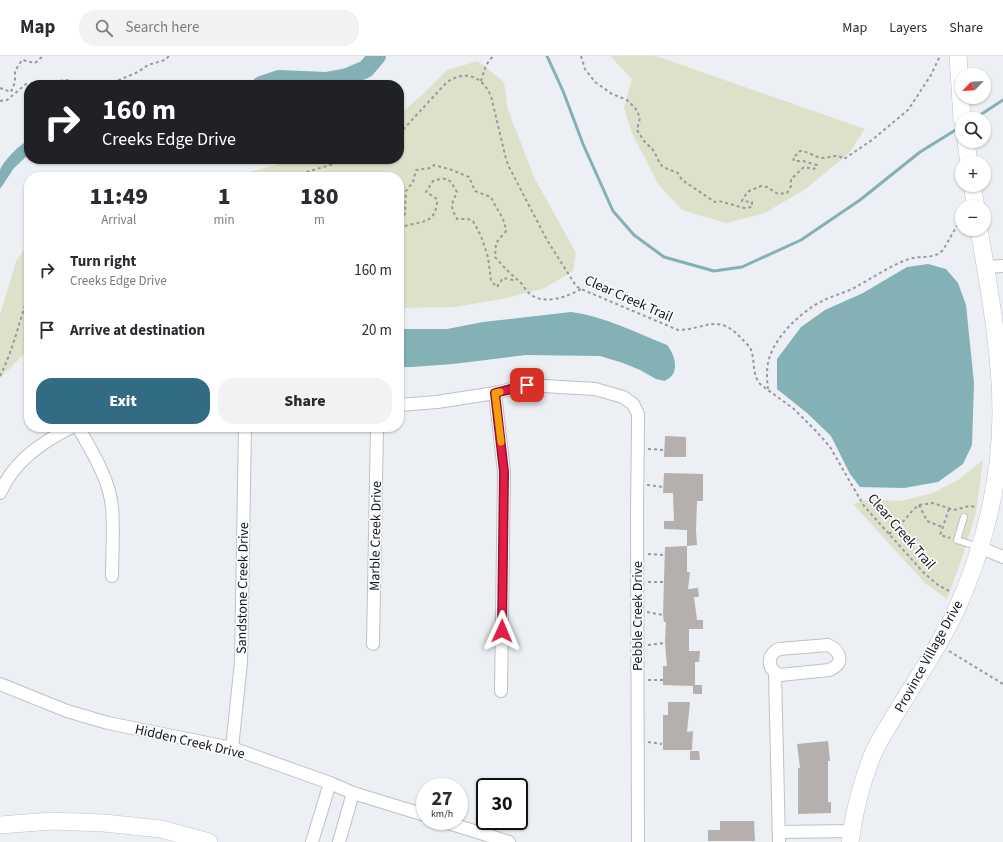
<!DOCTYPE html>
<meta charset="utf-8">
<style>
:root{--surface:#fff;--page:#f2f2f3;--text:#2b2b33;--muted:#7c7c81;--line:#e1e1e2;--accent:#316c84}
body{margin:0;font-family:"Source Sans 3",sans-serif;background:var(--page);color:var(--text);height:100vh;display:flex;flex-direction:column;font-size:15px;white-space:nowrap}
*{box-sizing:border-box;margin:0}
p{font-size:13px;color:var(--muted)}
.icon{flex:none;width:22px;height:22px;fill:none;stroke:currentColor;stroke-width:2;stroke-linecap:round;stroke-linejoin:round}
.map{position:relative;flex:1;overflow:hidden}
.drawer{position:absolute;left:24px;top:116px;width:380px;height:260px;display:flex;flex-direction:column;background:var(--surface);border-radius:16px;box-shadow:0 1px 3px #0004}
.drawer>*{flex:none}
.guide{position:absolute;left:24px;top:24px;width:380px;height:84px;border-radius:16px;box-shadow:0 1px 3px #0004;background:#202124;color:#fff;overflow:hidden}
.needle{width:26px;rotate:245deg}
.controls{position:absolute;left:955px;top:12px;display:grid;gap:8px}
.controls a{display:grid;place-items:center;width:36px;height:36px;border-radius:50%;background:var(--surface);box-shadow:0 1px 3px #0004;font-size:20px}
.speed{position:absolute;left:416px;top:722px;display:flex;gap:8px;font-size:20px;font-weight:700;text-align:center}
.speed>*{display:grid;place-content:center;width:52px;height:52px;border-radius:50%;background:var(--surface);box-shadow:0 1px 3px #0004;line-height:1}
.speed small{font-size:10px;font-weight:400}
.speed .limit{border:2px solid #111;border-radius:6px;background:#fff;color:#111}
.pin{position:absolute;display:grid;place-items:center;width:34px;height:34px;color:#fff;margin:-17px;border-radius:8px;box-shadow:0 2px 6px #0006}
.me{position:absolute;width:44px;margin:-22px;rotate:1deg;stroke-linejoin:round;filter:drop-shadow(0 0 3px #0008)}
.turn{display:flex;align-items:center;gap:14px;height:84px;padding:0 12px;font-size:18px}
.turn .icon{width:52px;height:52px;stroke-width:2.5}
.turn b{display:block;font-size:28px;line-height:34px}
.eta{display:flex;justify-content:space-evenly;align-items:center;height:68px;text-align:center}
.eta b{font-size:24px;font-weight:800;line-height:28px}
.button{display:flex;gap:8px;margin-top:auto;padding:8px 12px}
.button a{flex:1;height:46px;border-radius:16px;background:var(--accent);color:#fff;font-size:16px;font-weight:800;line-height:46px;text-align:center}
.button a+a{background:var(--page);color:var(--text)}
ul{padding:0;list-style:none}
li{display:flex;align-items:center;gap:12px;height:60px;padding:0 12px}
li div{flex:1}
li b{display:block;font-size:15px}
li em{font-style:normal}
header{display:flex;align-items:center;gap:24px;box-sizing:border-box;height:56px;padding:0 20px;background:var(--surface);border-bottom:1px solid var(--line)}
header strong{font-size:19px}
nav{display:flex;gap:22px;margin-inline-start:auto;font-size:14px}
.search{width:280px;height:36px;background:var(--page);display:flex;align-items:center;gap:10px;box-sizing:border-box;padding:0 14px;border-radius:16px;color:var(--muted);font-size:15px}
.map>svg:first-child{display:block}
.green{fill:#dee1ca}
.water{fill:#83b1b6}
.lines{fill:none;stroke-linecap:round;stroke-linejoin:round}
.stream{stroke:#83b1b6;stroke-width:3}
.river{stroke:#83b1b6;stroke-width:18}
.building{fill:#b5afae}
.lane-casing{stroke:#bec1c5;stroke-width:8}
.street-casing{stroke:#bec1c5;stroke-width:14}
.secondary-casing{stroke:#bec1c5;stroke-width:18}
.path{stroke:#97999c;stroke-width:2;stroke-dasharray:3 3;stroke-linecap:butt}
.lane{stroke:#fff;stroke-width:6}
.street{stroke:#fff;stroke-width:12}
.secondary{stroke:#fff;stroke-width:17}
.route-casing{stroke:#92132f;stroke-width:10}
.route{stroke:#e11d48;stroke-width:7}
.slow{stroke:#f59e0b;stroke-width:7}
.labels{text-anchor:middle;stroke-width:3.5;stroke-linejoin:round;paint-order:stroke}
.street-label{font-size:14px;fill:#161719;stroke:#fafcff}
</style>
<header>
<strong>Map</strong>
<div class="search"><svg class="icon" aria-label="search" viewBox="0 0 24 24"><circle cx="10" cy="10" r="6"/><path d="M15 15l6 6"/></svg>Search here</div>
<nav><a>Map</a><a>Layers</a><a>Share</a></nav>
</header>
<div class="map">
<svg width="1003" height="786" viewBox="0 0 1003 786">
<rect width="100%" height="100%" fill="#eceff3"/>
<!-- green -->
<g class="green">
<path d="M 612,0 L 656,0 L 865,73 L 849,97 L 807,132 L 765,157 L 726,167 L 682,154 L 658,128 L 631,75 L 624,52 L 632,23 L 611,1 Z"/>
<path d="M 478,5 L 504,26 L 508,54 L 535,123 L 576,197 L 573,215 L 545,232 L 502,243 L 455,251 L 399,252 L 399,121 L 231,121 L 297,103 L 399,103 L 399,59 L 421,40 L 447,14 Z"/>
<path d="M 29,186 L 29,293 L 0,322 L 0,259 L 16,206 Z"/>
<path d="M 983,404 L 976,457 L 961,505 L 947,543 L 926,528 L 853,448 L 869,443 L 900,445 L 933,437 L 958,424 Z"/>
</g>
<!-- water -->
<g class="water">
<path d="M 29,84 L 29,98 L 14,112 L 0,133 C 0,127 0,119 0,114 C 4,104 20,88 29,84 Z"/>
<path d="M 928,208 L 946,213 L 958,227 L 966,249 L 974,327 L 972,389 L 963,408 L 938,426 L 904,432 L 860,431 L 850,418 L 831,380 L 807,357 L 777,333 L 777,303 L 801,271 L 825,254 L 863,237 L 907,211 Z"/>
<path d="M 571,256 C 604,260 636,277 667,289 C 673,296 678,309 673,318 C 672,321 667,323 665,325 L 656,323 L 640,314 L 623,307 L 600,300 L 525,299 L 453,308 L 411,311 L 399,311 L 399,273 L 447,273 L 483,266 Z"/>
</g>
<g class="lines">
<!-- stream -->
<g class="stream">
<path d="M 547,0 L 563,35 L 583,88 L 613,155 L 634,179 L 664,201 L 714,215 L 742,211 L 801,184 L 860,144 L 920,96 L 962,70"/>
<path d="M 974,63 L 1003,44"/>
</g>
<!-- river -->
<path class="river" d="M 261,29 L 279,23 L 326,25 L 347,21 L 366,13 L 377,0"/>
</g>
<!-- building -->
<g class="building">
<path d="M 665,380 L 686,381 L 686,401 L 664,401 Z"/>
<path d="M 664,417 L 703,418 L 703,445 L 697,445 L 696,474 L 697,489 L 687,490 L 687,474 L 664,473 L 664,465 L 674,465 L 673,437 L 663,437 Z"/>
<path d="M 687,490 L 687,516 L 690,516 L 688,533 L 698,532 L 699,541 L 694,541 L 697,564 L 703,564 L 703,573 L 689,573 L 689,595 L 700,595 L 699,606 L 695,606 L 695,629 L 702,629 L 702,638 L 693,638 L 693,630 L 663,629 L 663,610 L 667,610 L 665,587 L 666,566 L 664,566 L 663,559 L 665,491 Z"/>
<path d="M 668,646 L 690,646 L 687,676 L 693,675 L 692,694 L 663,694 L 663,659 L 668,659 Z"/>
<path d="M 828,685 L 830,705 L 828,705 L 828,746 L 831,746 L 831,757 L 798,758 L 798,712 L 800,712 L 797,688 Z"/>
<path d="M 690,695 L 699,695 L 700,704 L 690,704 Z"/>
<path d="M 720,765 L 754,765 L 755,785 L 708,785 L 708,774 L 720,774 Z"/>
</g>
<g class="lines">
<defs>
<path id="lane" d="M 964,461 L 957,484 L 979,491"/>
<g id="street">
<path d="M 986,211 L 1003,210"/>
<path d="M 495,337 L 504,416 L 501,635"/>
<path d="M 399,349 L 437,346 L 495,337 L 527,329 L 595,333 L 623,341 L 633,348 L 638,358 L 638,372 L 637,454 L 638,786"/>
<path d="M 78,371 C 92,396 109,422 112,451 C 114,474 112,497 112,520"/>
<path d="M 0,437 C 14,405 42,386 72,371"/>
<path d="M 979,491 L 1003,501"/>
<path d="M 373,588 L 377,371"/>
<path d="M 828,589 C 841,595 845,608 829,614 L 780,619 C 767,614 766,599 779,593 Z"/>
<path d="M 775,617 L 779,786"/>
<path d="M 0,628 L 67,655 L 108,667 L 232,692 L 330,727 L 353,737 L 425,759"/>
<path d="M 232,692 L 241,606 L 245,371"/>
<path d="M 442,765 L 509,786"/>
<path d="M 779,776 L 852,775"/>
<path d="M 312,786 L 330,727"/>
<path d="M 339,786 L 353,737"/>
</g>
<g id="secondary">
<path d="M 958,0 L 962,63"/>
<path d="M 966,85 L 969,107"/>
<path d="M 972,129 L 976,151"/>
<path d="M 0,769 L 51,765 L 104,767 L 161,773 L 209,786"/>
<path d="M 850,786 C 854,756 861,727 873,698 C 877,688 884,677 890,667 C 911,632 935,597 953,561 C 983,498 1001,426 1001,357 C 1001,297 989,232 979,173"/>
</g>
</defs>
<!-- lane casing -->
<use href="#lane" class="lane-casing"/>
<!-- street casing -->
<use href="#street" class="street-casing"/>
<!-- secondary casing -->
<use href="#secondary" class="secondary-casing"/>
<!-- path -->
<g class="path">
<path d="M 581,0 L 585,13 L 595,26 L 612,38 L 627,44 L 636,53 L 640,62 L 637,74 L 644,85 L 654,95 L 660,108 L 663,111 L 678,117 L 682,124 L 715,146 L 719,145 L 744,152 L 752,151 L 752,146 L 742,145 L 743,142 L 749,135 L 761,130 L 767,131 L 778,138 L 787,137 L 791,130 L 791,123 L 804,111 L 814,113 L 817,109 L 803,105 L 794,105 L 793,101 L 798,98 L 800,95 C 808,95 814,101 822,102 C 830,102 837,97 844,103 L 872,84 L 908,54 L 931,19 L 940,0"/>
<path d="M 481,25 L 486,9 L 493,0"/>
<path d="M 107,29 L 138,16 L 148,9 L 165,4 L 169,0"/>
<path d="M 0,32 L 11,36 L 15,26 L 15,15 L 22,4 L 35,7 L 43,0"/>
<path d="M 0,45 L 7,44 L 26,28 L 67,24 L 82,29"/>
<path d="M 399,78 L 446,27 C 465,13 482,20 491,40 L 506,103 L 509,111 L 547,184 L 576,230 L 581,233 L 678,274 C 705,274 717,256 741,282 C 745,286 751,291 752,297 C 755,309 752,319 761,329 L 794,353 L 817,376 L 830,391 L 864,450 L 924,517 L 938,529 L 951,536"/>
<path d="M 289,121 L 351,103"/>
<path d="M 399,163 L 405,158 L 406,135 L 413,126 L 416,114 L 430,112 L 434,109 L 452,114 L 469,121 L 475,135 L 491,141 C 496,153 505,162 506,175 L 496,187 L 495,201 C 503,210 510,218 519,225 C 523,228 525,234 529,237 C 543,250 567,241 581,233"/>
<path d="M 399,172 C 418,164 437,171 437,143 L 426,136 L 433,125 C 449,120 449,123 457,136 C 451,149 450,150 457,163 L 468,163 L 473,165 L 481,180 L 488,201 L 491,225 L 497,231 L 503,222 L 513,224 L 516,223"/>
<path d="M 0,320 C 13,294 20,264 29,236"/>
<path d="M 768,333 C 767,324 766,313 769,303 C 776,279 802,255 824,244 C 833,240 843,237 852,233 C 871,223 889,210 909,203 C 921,199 933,204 943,194 L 962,161"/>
<path d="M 648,393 L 665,394"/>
<path d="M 647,429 L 664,431"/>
<path d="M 919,449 L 927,465 L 942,471"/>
<path d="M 949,453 L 940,479 L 950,482"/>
<path d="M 889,478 L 901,468 L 913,454 L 919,449 L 933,447 L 954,454 L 969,450 L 977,451"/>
<path d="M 648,498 L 665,499"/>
<path d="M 648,526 L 664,526"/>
<path d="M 647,556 L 663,559"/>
<path d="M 648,589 L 665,587"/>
<path d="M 949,595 L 1003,628"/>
<path d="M 648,624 L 663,624"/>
<path d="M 648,686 L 662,688"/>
</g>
<!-- lane -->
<use href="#lane" class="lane"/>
<!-- street -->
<use href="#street" class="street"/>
<!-- secondary -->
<use href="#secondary" class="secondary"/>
</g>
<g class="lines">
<defs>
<path id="route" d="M 502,575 L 504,416 L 495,337 L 527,329"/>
</defs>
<!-- route casing -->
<use href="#route" class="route-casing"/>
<!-- route -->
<use href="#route" class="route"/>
<!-- slow -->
<path class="slow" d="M 500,336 L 495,337 L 501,386"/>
</g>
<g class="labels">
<!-- street labels -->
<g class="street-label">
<text transform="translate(629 242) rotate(24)" y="5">Clear Creek Trail</text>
<text transform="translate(902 475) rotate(49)" y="5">Clear Creek Trail</text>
<text transform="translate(375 480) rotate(-89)" y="5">Marble Creek Drive</text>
<text transform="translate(242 532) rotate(-89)" y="5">Sandstone Creek Drive</text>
<text transform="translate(637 560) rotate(-90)" y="5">Pebble Creek Drive</text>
<text transform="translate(928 600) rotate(-61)" y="5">Province Village Drive</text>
<text transform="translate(190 685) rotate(13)" y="5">Hidden Creek Drive</text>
</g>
</g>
</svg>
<div class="controls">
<a><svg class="needle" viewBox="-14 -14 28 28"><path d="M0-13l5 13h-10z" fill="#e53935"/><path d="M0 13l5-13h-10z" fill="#7c7c81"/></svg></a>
<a><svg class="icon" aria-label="search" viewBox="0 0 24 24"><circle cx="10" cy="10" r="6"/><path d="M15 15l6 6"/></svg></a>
<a>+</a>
<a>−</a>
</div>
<div class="speed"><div>27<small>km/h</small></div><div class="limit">30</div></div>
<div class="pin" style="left:527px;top:329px;background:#d93025"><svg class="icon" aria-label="arrive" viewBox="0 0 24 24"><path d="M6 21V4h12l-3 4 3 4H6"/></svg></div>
<svg class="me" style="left:502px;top:575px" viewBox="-20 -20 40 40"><path d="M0-17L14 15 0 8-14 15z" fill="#e11d48" stroke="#fff" stroke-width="4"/></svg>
<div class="guide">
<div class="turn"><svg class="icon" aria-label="right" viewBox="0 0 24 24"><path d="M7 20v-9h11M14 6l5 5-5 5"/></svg><div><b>160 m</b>Creeks Edge Drive</div></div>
</div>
<section class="drawer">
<div class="eta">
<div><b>11:49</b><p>Arrival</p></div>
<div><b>1</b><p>min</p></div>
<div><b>180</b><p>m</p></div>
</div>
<ul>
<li><svg class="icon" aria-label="right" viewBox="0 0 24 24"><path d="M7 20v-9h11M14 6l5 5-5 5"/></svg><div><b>Turn right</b><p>Creeks Edge Drive</p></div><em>160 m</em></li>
<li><svg class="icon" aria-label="arrive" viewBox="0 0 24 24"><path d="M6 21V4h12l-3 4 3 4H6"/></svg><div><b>Arrive at destination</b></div><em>20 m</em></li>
</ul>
<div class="button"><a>Exit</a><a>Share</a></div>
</section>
</div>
